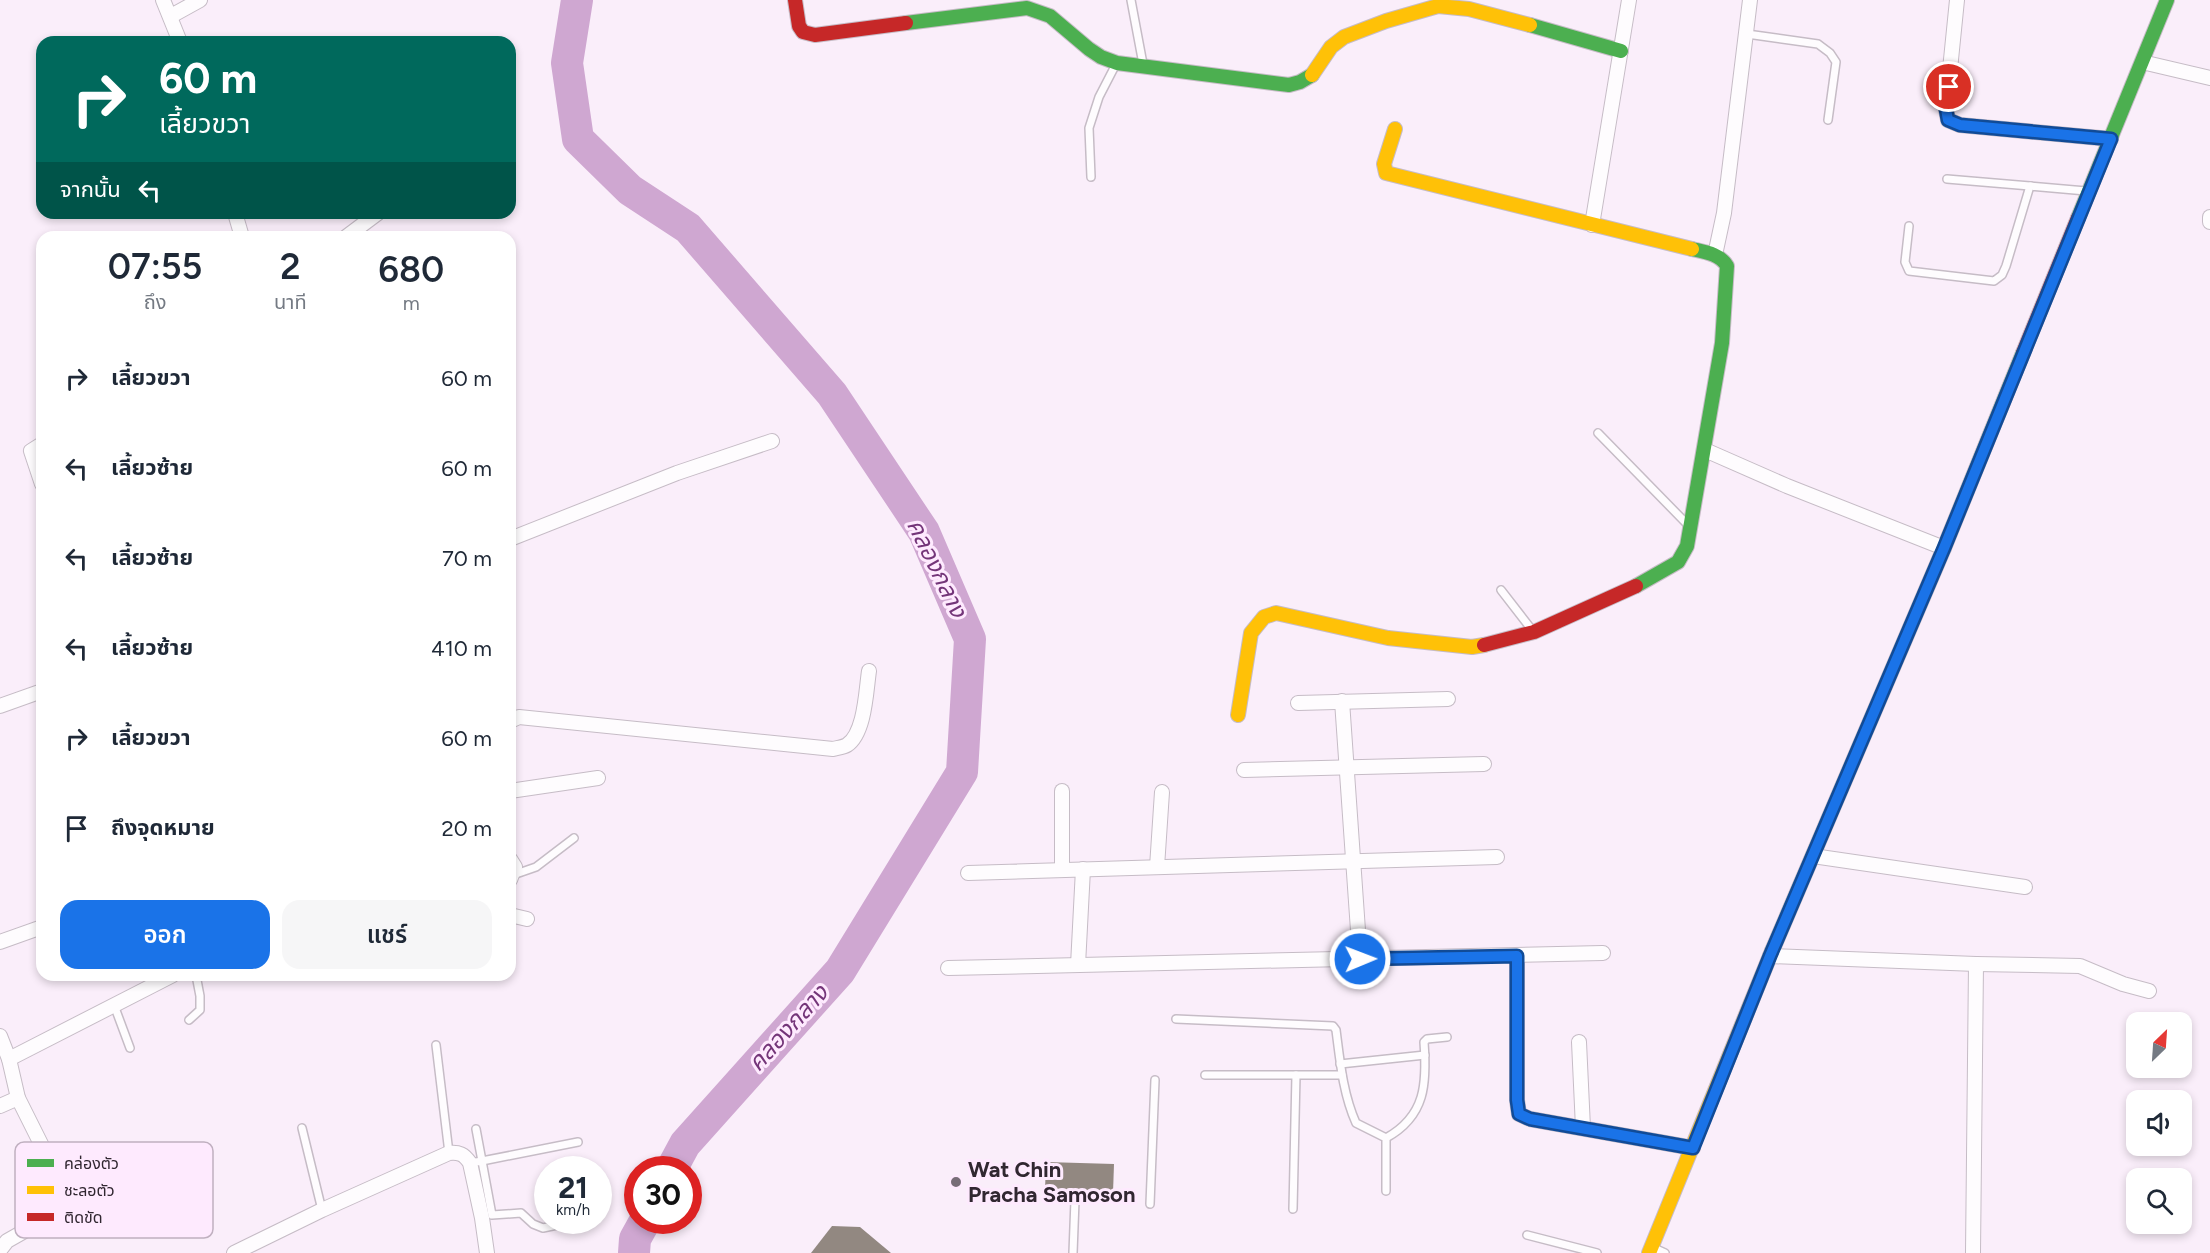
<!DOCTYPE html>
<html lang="th">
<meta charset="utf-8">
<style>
:root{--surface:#fff;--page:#f6f6f7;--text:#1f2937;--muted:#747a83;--accent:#1a73e8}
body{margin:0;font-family:Figtree,"Noto Sans Thai",sans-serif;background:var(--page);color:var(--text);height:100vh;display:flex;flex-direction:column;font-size:22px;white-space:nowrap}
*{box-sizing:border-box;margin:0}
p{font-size:20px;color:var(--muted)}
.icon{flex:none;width:33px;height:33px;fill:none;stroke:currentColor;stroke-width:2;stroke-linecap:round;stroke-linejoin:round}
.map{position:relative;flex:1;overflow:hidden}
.sheet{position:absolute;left:36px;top:231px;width:480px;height:750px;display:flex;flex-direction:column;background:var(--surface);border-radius:18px;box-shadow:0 3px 9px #0003}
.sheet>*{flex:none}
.guide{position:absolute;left:36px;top:36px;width:480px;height:183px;border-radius:18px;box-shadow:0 3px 9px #0003;background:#00695c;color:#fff;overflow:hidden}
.needle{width:39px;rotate:25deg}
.controls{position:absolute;left:2126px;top:1012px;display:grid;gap:12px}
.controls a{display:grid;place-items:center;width:66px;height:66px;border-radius:12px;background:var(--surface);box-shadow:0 3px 9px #0003;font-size:30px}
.speed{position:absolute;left:534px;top:1156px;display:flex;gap:12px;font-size:30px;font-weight:700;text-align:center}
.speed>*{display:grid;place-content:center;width:78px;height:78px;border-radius:50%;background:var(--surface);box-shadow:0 3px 9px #0003;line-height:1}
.speed small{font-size:15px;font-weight:400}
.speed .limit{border:9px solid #d22;background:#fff;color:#111}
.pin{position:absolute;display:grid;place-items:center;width:51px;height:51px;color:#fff;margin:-26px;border:3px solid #fff;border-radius:50%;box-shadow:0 2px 6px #0007}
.me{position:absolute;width:66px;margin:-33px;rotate:89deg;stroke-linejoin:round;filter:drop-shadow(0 0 4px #0008)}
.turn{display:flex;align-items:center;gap:21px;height:126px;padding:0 24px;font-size:27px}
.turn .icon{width:78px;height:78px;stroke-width:2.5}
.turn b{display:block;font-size:42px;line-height:51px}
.then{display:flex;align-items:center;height:57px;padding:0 24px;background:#0003;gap:12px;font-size:22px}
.eta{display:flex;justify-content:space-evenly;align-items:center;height:102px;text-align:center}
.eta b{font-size:36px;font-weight:600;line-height:42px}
.button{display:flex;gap:12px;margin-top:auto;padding:12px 24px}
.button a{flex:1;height:69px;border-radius:18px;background:var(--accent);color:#fff;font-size:24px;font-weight:600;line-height:69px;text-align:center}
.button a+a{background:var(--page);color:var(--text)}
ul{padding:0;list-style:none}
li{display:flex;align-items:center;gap:18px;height:90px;padding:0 24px}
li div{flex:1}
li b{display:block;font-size:22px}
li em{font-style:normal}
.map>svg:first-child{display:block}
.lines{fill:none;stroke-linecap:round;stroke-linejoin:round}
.river{stroke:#cfa7d1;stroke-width:32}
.building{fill:#928881}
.lane-casing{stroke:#c6bcc6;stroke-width:10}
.street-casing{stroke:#c6bcc6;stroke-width:16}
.fast-casing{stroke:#c6bcc6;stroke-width:16}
.slow-casing{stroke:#c6bcc6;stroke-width:16}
.jam-casing{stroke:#c6bcc6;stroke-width:16}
.lane{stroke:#fefcfe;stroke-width:7}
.street{stroke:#fefcfe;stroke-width:14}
.fast{stroke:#4caf50;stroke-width:14}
.slow{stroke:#ffc107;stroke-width:14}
.jam{stroke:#c62828;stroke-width:14}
.route-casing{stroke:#114b97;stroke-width:15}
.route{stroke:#1a73e8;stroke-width:10}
.poi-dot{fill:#776d77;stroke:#feeafe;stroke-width:2}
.labels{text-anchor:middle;stroke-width:6;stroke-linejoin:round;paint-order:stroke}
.poi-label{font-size:22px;font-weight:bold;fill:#312731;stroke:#feeafe;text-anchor:start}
.water-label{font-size:24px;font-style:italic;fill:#743579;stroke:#feeafe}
.key{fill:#feeafe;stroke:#c0b0c0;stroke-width:1.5}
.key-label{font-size:16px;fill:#312731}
</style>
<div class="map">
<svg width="2210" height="1253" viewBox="0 0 2210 1253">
<rect width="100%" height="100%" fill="#faeefa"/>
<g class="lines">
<!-- river -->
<g class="river">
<path d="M 577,0 L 567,63 L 578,139 L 630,190 L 688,228 L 832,394 L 924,532 L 970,639 L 962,772 L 840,971 L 685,1144 L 671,1170"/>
<path d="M 634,1253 L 635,1239 L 645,1221"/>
</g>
</g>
<!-- building -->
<g class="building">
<path d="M 1046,1162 L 1114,1164 L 1113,1193 L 1045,1190 Z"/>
<path d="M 832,1226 L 860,1227 L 891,1253 L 811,1253 Z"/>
</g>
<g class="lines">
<defs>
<g id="lane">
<path d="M 1131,0 L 1143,64"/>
<path d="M 1747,34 L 1818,44 L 1830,53 L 1836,62 L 1828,120"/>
<path d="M 1091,177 L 1089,128 L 1099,97 L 1115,66"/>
<path d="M 1947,179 L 2030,186"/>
<path d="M 1909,226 L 1905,262 L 1909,271 L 1994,281 L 2002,275 L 2006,266 L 2030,186 L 2086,191"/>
<path d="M 1598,433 L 1687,524"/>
<path d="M 1501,590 L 1532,630"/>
<path d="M 513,875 L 536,867 L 574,838"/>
<path d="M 114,1005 L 130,1048"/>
<path d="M 1176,1019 L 1333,1026 L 1336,1030 C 1340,1061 1343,1094 1356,1123 L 1386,1138 L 1386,1191"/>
<path d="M 189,1020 L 200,1010 L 200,996 L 196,975"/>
<path d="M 436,1045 L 449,1153"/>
<path d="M 1340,1064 L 1425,1055"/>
<path d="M 1205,1075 L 1342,1075"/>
<path d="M 302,1128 L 322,1210"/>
<path d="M 476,1129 L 482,1161 L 578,1142"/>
<path d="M 1386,1138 C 1426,1116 1427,1083 1424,1042 L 1427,1039 L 1447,1037"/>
<path d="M 470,1163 L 482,1161 L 492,1215 L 521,1213 L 533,1224 L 543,1228 L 576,1221"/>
<path d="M 1150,1204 L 1155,1080"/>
<path d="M 1293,1209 L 1296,1075"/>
<path d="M 1527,1235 L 1597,1253"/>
<path d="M 1654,1248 L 1665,1253"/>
<path d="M 1073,1253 L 1075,1200"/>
</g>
<g id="street">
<path d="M 163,0 L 180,42"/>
<path d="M 1957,0 L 1946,109 L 1948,120 L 1960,125 L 2111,139"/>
<path d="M 171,16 L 200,0"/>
<path d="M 2142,62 L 2210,78"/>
<path d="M 235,213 L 242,237"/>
<path d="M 2210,217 L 2210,222"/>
<path d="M 1592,225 L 1629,0"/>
<path d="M 346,237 L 378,213"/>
<path d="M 1715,255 L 1724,213 L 1750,0"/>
<path d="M 42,444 L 31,451 L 42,484"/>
<path d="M 1705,450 L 1787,486 L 1944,548"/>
<path d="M 510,539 L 677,473 L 772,441"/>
<path d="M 1342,701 L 1360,959"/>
<path d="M 1298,703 L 1448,699"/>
<path d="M 0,706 L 42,691"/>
<path d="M 510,721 L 519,717 L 833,749 C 837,748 844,747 847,745 C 865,733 866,691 869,671"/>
<path d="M 1244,770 L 1484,764"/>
<path d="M 510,791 L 598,778"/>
<path d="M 1813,856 L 2025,887"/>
<path d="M 510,859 L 515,867 L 510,880"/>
<path d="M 1157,867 L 1162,792"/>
<path d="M 1062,869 L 1062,791"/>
<path d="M 968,873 L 1497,857"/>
<path d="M 510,915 L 527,919"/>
<path d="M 0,942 L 42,927"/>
<path d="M 1517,956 L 1517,1100 L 1519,1114 L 1530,1119 L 1693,1148"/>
<path d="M 1770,956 L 1976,964 L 2080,966 L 2123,984 L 2149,991"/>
<path d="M 1078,965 L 1083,869"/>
<path d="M 948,968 L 1603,953"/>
<path d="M 0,1036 L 9,1059 L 18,1098 L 70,1202 L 67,1207 L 7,1241 L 0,1250"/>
<path d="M 1579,1042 L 1583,1128"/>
<path d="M 9,1059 L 173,975"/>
<path d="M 0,1106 L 18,1098"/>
<path d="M 234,1253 L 322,1210 L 449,1153 C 459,1152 464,1154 470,1163 L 482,1218 L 487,1253"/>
<path d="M 1973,1253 L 1976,964"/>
</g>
<g id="fast">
<path d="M 906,23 L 1027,8 L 1050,16 L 1089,49 L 1101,57 L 1117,63 L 1289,85 L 1300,82 L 1312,75"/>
<path d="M 1530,25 L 1621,51"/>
<path d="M 2078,218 L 2167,0"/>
<path d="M 1636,586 L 1678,562 L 1687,546 L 1722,343 L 1727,266 C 1720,254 1705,252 1692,249"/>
<path d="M 1772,951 L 1944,548 L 2023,353"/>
</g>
<g id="slow">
<path d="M 1312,75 L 1331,47 L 1344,37 L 1386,21 L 1438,6 L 1469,9 L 1530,25"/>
<path d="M 1395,129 L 1384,164 L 1386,173 L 1692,249"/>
<path d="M 1238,715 L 1251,633 L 1264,617 L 1276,613 L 1388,638 L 1472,647 L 1484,645"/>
<path d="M 1649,1253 L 1772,951"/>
</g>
<g id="jam">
<path d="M 795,0 L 799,26 L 803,32 L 815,35 L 906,23"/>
<path d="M 2023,353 L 2078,218"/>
<path d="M 1484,645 L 1534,632 L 1636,586"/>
</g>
</defs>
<!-- lane casing -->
<use href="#lane" class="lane-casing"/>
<!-- street casing -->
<use href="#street" class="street-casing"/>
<!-- fast casing -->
<use href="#fast" class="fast-casing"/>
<!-- slow casing -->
<use href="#slow" class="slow-casing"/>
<!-- jam casing -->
<use href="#jam" class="jam-casing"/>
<!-- lane -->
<use href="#lane" class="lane"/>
<!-- street -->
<use href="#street" class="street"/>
<!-- fast -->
<use href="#fast" class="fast"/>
<!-- slow -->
<use href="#slow" class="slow"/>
<!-- jam -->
<use href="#jam" class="jam"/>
</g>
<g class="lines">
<defs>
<path id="route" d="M 1360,959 L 1517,956 L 1517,1100 L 1519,1114 L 1530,1119 L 1693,1148 L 1770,956 L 1944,548 L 2111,139 L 1960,125 L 1948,120 L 1946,109 L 1949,87"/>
</defs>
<!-- route casing -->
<use href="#route" class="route-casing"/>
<!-- route -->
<use href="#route" class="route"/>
</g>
<!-- markers -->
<circle class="poi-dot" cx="956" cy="1182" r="6"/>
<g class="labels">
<!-- poi labels -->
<g class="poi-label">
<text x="968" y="1177">Wat Chin<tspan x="968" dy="25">Pracha Samoson</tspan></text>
</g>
<!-- water labels -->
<g class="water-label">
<text transform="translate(937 568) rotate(64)" y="8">คลองกลาง</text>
<text transform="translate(788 1028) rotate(-48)" y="8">คลองกลาง</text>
</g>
</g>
<!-- legend -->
<rect x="15" y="1142" width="198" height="96" rx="9" class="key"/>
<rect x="27" y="1159" width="27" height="8" fill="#4caf50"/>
<rect x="27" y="1186" width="27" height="8" fill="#ffc107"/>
<rect x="27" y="1213" width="27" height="8" fill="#c62828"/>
<g class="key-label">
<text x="64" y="1169">คล่องตัว</text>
<text x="64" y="1196">ชะลอตัว</text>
<text x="64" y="1223">ติดขัด</text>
</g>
</svg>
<div class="controls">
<a><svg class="needle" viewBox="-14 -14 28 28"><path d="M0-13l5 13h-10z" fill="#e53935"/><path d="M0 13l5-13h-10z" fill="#747a83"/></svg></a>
<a><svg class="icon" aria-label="sound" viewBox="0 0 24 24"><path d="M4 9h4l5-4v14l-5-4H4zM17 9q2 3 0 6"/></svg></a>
<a><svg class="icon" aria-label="search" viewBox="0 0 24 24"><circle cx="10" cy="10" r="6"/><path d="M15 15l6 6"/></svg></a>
</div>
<div class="speed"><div>21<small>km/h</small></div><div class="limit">30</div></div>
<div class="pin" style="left:1949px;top:87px;background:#d93025"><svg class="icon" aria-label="arrive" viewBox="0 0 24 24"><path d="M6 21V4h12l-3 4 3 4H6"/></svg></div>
<svg class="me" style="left:1360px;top:959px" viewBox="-20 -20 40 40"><circle r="17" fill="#1a73e8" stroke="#fff" stroke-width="3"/><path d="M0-11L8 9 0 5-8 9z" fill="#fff"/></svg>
<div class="guide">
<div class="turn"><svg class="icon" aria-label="right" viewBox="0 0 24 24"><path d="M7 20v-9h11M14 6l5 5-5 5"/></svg><div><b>60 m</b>เลี้ยวขวา</div></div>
<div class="then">จากนั้น<svg class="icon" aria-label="left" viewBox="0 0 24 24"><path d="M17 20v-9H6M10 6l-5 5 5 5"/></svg></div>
</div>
<section class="sheet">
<div class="eta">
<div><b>07:55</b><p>ถึง</p></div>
<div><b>2</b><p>นาที</p></div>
<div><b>680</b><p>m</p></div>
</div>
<ul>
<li><svg class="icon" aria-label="right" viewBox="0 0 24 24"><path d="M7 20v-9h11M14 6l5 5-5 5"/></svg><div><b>เลี้ยวขวา</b></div><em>60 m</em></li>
<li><svg class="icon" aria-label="left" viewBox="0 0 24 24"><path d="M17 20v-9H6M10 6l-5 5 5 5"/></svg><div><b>เลี้ยวซ้าย</b></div><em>60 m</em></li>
<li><svg class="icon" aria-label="left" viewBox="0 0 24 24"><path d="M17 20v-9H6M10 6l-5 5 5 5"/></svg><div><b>เลี้ยวซ้าย</b></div><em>70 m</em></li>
<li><svg class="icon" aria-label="left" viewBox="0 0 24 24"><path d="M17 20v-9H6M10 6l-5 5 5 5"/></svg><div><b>เลี้ยวซ้าย</b></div><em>410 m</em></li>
<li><svg class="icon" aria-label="right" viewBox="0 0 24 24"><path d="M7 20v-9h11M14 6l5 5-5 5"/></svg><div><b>เลี้ยวขวา</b></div><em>60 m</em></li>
<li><svg class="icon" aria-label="arrive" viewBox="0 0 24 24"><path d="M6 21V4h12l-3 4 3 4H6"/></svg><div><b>ถึงจุดหมาย</b></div><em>20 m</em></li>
</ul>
<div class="button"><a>ออก</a><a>แชร์</a></div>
</section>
</div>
